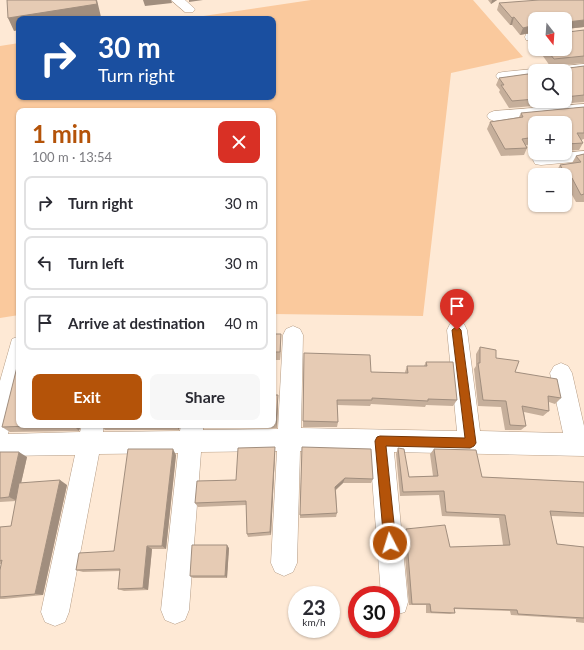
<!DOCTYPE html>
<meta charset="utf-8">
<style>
:root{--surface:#fff;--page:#f7f7f7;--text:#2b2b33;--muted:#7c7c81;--line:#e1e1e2;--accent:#b45309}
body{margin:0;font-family:Lato,sans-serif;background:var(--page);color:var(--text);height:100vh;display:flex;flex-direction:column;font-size:15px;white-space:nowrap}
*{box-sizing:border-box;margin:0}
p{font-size:13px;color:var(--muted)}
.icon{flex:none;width:22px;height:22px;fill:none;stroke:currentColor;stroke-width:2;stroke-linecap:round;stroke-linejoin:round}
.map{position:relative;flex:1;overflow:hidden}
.drawer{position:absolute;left:16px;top:108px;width:260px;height:320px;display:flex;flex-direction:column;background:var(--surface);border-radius:8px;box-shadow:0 1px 3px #0004}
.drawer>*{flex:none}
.guide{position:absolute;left:16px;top:16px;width:260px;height:84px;border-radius:8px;box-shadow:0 1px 3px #0004;background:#1a4fa0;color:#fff;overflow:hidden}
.needle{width:26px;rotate:163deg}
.tools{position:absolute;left:528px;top:12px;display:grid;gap:8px}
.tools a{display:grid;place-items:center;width:44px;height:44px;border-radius:8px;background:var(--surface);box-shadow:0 1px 3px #0004;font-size:20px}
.speed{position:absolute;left:288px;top:586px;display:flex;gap:8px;font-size:20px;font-weight:700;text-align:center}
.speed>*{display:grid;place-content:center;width:52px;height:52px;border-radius:50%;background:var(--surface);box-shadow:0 1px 3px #0004;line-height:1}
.speed small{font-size:10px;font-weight:400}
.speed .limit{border:6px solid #d22;background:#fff;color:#111}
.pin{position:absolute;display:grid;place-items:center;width:34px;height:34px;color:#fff;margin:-41px -17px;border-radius:50% 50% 50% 0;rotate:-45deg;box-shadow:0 0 4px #0007}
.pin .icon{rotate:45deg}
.me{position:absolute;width:44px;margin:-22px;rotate:355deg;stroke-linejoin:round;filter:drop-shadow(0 0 3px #0008)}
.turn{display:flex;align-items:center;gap:14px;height:84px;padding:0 16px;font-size:18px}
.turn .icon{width:52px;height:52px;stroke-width:2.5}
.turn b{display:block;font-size:28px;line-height:34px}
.round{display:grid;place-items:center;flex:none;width:42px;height:42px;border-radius:8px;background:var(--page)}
.summary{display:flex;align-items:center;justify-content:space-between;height:68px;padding:0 16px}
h1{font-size:24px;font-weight:700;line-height:30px;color:var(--accent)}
.button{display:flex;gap:8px;margin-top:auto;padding:8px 16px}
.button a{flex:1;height:46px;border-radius:8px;background:var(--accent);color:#fff;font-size:16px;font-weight:700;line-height:46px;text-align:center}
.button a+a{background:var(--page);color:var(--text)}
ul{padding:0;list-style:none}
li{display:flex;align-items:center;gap:12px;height:54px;margin:0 8px 6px;padding:0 8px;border:2px solid var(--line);border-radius:8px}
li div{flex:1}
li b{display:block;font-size:15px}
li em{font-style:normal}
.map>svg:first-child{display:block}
.green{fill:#fac99d}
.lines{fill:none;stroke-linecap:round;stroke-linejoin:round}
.minor-casing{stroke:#b59c85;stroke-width:1}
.minor{fill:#fff;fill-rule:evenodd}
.wall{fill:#c6af9b}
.shaded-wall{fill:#a18e7e}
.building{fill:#e6cbb4;stroke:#a18e7e}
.route{fill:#b45309;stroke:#753606}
</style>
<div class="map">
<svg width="584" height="650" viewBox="0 0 584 650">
<rect width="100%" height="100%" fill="#fee9d5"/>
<!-- green -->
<path class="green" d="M 311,0 L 473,0 L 523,57 L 451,73 L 423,316 L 273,314 L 273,111 L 19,111 L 19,315 L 0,318 L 0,46 L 19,43 L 19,97 L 273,97 L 273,19 L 183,19 Z"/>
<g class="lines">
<defs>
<g id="minor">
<path d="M 171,0 L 185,0 L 195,9 L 193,12 L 185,12 Z"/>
<path d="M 535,33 L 535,41 L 526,40 L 525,37 L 526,34 Z"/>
<path d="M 584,64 L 584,72 L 565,74 L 565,71 L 535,71 L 535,76 L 503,80 L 498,79 L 496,76 L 498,73 L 503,72 Z"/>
<path d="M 584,104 L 584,114 L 494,121 L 489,119 L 487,116 L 489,113 L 494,111 Z"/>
<path d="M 584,151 L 584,161 L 541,165 L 535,164 L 533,160 L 535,156 L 541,155 Z"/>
<path d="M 457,321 L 464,324 L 467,330 L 480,431 L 563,433 L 550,373 L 554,366 L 561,363 L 568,366 L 572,373 L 584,426 L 584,456 L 394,452 L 408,602 L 405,612 L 395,615 L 391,614 L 391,595 L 381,595 L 370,451 L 300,451 L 297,563 L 293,572 L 284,576 L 275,572 L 271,563 L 277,451 L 201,452 L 189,610 L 185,620 L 175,624 L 165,620 L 161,610 L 178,453 L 99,454 L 69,612 L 65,622 L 55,626 L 45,622 L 41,612 L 75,455 L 0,456 L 0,381 L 12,339 L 19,336 L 19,392 L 8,434 L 80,432 L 82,425 L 104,425 L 103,432 L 180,431 L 181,425 L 203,425 L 203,430 L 278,429 L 283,335 L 286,329 L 293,326 L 300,329 L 303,335 L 301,428 L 457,431 L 447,330 L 450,324 Z"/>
</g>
</defs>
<!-- minor casing -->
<use href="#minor" class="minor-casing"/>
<!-- minor -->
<use href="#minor" class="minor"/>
</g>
<!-- wall -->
<g class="wall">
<path d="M 488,0 L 497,0 L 491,4 Z"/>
<path d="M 584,0 L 584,27 L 567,29 L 567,31 L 568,32 L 584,30 L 584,63 L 550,66 L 538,49 L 565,49 L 535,19 L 535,32 L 520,35 L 512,25 L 510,25 L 497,10 L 499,3 Z"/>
<path d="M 535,36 L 535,46 L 532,42 Z"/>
<path d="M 559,65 L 569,68 L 584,66 L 584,103 L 584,102 L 509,108 L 499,92 L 500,90 L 496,85 L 499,78 L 535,73 L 535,101 L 565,101 L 565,71 L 556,71 Z"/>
<path d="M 584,107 L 584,139 L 581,140 L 583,143 L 579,150 L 565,151 L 565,123 L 535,123 L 535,144 L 526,145 L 527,148 L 524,155 L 501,156 L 487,129 L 490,122 L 519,117 L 521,113 Z"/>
<path d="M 584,154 L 584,202 L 576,202 L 567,186 L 565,186 L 565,175 L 557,175 L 556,172 L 560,165 L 572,163 L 576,156 Z"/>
<path d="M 273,334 L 281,334 L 280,360 L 273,360 Z"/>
<path d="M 480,347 L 496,358 L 515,372 L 561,398 L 555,404 L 549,402 L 549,411 L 543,416 L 524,412 L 526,426 L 521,430 L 505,430 L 501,407 L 478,406 L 474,369 L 476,366 L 476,354 Z"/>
<path d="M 304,353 L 371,372 L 405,373 L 405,372 L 407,366 L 424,366 L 426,362 L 457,400 L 453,406 L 426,405 L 425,407 L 371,404 L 370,406 L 337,405 L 338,422 L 337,427 L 303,427 Z"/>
<path d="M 273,395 L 278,402 L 277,428 L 204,428 L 203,425 L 273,425 Z"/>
<path d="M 19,425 L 81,425 L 79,431 L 10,432 L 2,427 Z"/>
<path d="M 100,425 L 180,425 L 179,430 L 105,430 Z"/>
<path d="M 302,447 L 373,479 L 371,483 L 343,483 L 336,490 L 337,513 L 336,517 L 300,518 Z"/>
<path d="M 398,448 L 409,477 L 433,476 L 430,454 L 434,449 L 482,477 L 584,482 L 584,517 L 551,516 L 557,544 L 584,547 L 584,623 L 576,622 L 576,619 L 511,615 L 510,611 L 455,609 L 455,613 L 450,614 L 426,613 L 426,605 L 409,605 L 403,532 L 406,529 L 450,547 L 503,545 L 499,518 L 442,516 L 439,495 L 400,496 L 396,454 Z"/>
<path d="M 0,452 L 27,457 L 21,483 L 67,485 L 43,595 L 4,599 L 0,599 L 0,570 L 1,564 L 0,564 L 0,527 L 11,526 L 16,501 L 0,502 Z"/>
<path d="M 275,453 L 271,535 L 248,537 L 247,534 L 246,505 L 198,507 L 195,503 L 236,480 Z"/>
<path d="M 176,455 L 166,549 L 152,549 L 148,590 L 124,591 L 118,589 L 120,571 L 83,572 L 76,570 L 114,551 Z"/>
<path d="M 229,548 L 227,578 L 193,578 L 190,576 Z"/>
</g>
<!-- shaded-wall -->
<g class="shaded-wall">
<path d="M 96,0 L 97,0 L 101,17 L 87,19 L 19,19 L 19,30 L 14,31 L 8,18 Z"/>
<path d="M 143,0 L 171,0 L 172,3 L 145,6 Z"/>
<path d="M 189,0 L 203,0 L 189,2 Z"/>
<path d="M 492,0 L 497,0 L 491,4 Z"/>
<path d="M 514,17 L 512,25 L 510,25 L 512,18 Z"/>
<path d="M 584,20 L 584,27 L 565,29 L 567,22 Z"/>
<path d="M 535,25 L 535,32 L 520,35 L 523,28 Z"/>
<path d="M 281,334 L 281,342 L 280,360 L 280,352 Z"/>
<path d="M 278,395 L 278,402 L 277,428 L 276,422 Z"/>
<path d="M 73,425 L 81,425 L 79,431 Z"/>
<path d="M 176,425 L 180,425 L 179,430 Z"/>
<path d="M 275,447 L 275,453 L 271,535 L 270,532 Z"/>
<path d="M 173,449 L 176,455 L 166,549 L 162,546 Z"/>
<path d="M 19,452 L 27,457 L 17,501 L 9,497 Z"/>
<path d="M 345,478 L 343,483 L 334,491 L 335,487 Z"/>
<path d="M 60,480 L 67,485 L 43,595 L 35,594 Z"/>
<path d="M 227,545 L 229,548 L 227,578 L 225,576 Z"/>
<path d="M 147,546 L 152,549 L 148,590 L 143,588 Z"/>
</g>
<!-- building -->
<g class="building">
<path d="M 7,0 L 96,0 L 97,4 L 8,18 Z"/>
<path d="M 539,0 L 584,0 L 584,20 L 567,22 L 567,31 L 568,32 L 584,30 L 584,56 L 554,59 L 546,49 L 565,49 L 565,19 L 535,19 L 535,25 L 523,28 L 514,17 L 512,18 L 499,3 Z"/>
<path d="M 559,65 L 567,65 L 569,68 L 584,66 L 584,95 L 565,97 L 565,71 L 556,71 L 563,70 Z"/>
<path d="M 535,73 L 535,99 L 512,101 L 501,85 L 504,85 L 499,78 Z"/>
<path d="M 584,107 L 584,133 L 577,133 L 583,143 L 567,144 L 565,142 L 565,123 L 535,123 L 535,137 L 522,139 L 527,148 L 505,149 L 490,122 L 523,117 L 521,113 Z"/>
<path d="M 584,154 L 584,194 L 581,195 L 572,178 L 569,179 L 560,165 L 581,162 L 576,156 Z"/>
<path d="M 273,334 L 281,334 L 280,352 L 273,352 Z"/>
<path d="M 480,347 L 496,350 L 496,358 L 519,361 L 515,372 L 557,379 L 561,398 L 548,396 L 549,411 L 522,406 L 526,426 L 510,425 L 506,401 L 483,400 L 478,363 L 480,363 Z"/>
<path d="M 304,353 L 370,355 L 371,372 L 408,373 L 407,366 L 427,366 L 426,362 L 453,362 L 457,400 L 428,399 L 428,401 L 372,398 L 372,400 L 337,400 L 338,422 L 303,421 Z"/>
<path d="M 19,359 L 19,425 L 59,425 L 2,427 Z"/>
<path d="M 273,395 L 278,395 L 276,422 L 273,422 Z"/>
<path d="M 275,447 L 270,532 L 247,534 L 246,501 L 195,503 L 197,481 L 236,480 L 238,448 Z"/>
<path d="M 302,447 L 371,449 L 373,479 L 345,478 L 335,487 L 337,513 L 300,515 Z"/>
<path d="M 398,448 L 404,449 L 409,477 L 438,476 L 434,449 L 476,450 L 482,477 L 584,482 L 584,513 L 550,511 L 557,544 L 584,547 L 584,618 L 518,614 L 517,610 L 454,608 L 455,613 L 431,612 L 430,604 L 412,604 L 406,529 L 445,525 L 450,547 L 510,545 L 505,515 L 446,512 L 444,491 L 403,492 Z"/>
<path d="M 128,449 L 173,449 L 162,546 L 147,546 L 143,588 L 118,589 L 120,569 L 76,570 L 79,553 L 114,551 Z"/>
<path d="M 0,452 L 19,452 L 9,497 L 0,498 Z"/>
<path d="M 60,480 L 35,594 L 0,597 L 0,570 L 2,560 L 0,561 L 0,527 L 11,526 L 19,483 Z"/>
<path d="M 192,545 L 227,545 L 225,576 L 190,576 Z"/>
</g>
<!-- route -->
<path class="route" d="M 457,326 L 461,330 L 476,443 L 474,446 L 470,448 L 386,446 L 396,543 L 394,547 L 390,549 L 386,547 L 384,543 L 375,441 L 377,437 L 380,436 L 465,438 L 452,330 Z"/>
</svg>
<div class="tools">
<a><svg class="needle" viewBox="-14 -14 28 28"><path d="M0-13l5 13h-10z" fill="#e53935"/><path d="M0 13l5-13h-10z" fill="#7c7c81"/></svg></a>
<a><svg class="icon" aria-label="search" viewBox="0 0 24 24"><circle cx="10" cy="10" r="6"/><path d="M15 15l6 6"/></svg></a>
<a>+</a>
<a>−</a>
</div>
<div class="speed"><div>23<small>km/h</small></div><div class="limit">30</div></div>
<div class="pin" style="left:457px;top:330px;background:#d93025"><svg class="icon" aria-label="arrive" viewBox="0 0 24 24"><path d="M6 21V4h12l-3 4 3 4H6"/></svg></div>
<svg class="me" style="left:390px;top:543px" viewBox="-20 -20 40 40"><circle r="17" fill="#b45309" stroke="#fff" stroke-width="3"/><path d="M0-11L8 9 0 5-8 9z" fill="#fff"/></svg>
<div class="guide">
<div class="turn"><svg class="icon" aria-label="right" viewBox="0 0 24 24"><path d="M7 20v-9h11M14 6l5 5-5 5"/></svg><div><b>30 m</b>Turn right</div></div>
</div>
<section class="drawer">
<div class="summary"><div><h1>1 min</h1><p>100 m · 13:54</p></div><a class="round" style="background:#d93025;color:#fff"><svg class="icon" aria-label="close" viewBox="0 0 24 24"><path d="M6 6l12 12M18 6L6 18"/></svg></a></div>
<ul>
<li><svg class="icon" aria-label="right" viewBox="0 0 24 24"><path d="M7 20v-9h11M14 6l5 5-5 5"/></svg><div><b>Turn right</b></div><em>30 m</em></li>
<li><svg class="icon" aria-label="left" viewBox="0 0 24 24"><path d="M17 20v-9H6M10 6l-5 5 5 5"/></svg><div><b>Turn left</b></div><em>30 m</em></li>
<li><svg class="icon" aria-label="arrive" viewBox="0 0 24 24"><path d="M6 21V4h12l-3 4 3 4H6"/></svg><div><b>Arrive at destination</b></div><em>40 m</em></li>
</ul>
<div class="button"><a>Exit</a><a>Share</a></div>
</section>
</div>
